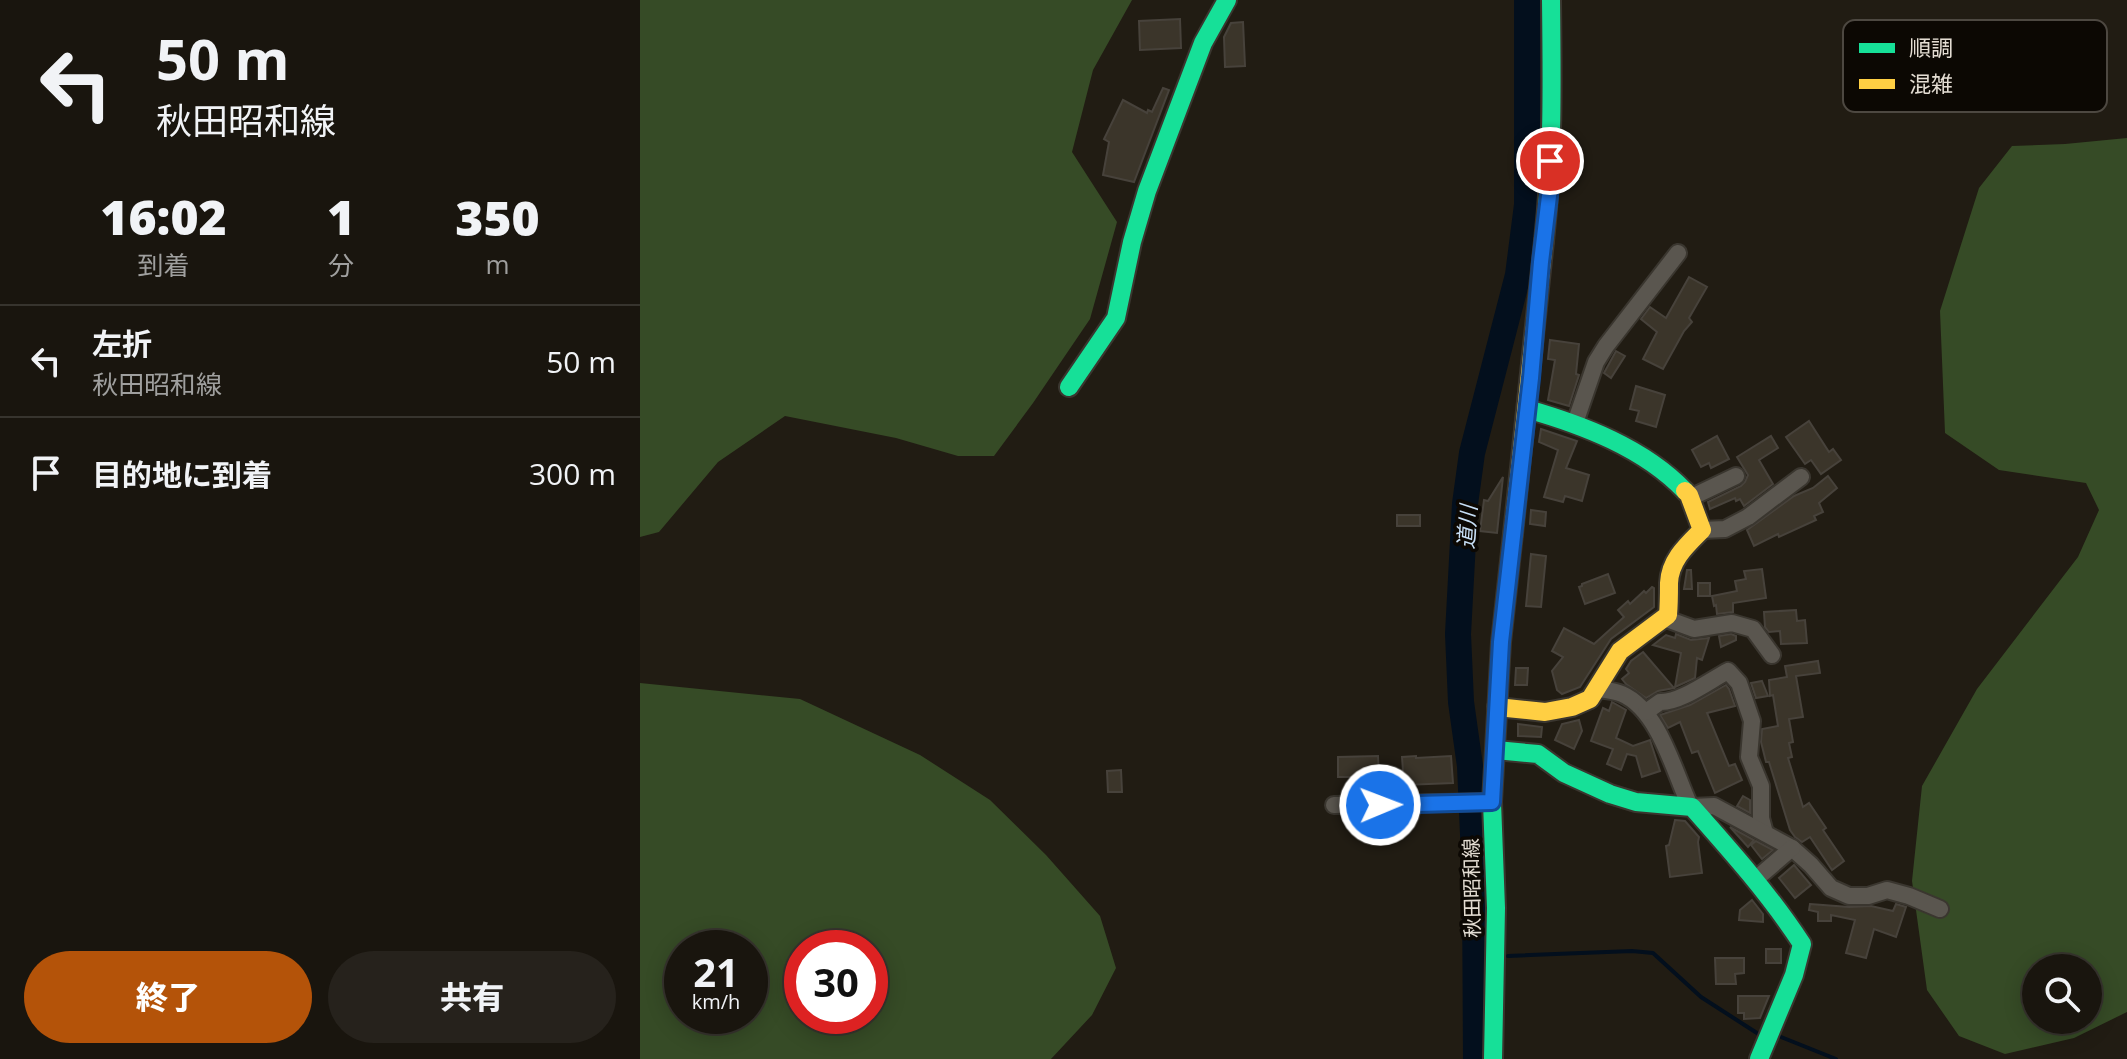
<!DOCTYPE html>
<html lang="ja">
<meta charset="utf-8">
<style>
:root{--surface:#19150e;--page:#26221c;--text:#f1f3f6;--muted:#9f9f9e;--line:#37342e;--accent:#b45309}
body{margin:0;font-family:"Open Sans","Noto Sans JP",sans-serif;background:var(--page);color:var(--text);height:100vh;display:flex;flex-direction:column;font-size:30px;white-space:nowrap}
*{box-sizing:border-box;margin:0}
p{font-size:26px;color:var(--muted)}
.icon{flex:none;width:44px;height:44px;fill:none;stroke:currentColor;stroke-width:2;stroke-linecap:round;stroke-linejoin:round}
.map{position:relative;flex:1;overflow:hidden}
.side{display:flex;flex-direction:column;background:var(--surface);width:640px}
.side>*{flex:none}
.top-card{background:#19150e;color:var(--text);overflow:hidden}
.buttons{position:absolute;left:1382px;top:954px;display:grid;gap:16px}
.buttons a{display:grid;place-items:center;width:80px;height:80px;border-radius:50%;background:var(--surface);box-shadow:0 4px 20px #0003,0 0 0 2px var(--line);font-size:40px}
.speed{position:absolute;left:24px;top:930px;display:flex;gap:16px;font-size:40px;font-weight:700;text-align:center}
.speed>*{display:grid;place-content:center;width:104px;height:104px;border-radius:50%;background:var(--surface);box-shadow:0 4px 20px #0003,0 0 0 2px var(--line);line-height:1}
.speed small{font-size:20px;font-weight:400}
.speed .limit{border:12px solid #d22;background:#fff;color:#111}
.pin{position:absolute;display:grid;place-items:center;width:68px;height:68px;color:#fff;margin:-34px;border:4px solid #fff;border-radius:50%;box-shadow:0 2px 8px #0007}
.me{position:absolute;width:88px;margin:-44px;rotate:89deg;stroke-linejoin:round;filter:drop-shadow(0 0 6px #0008)}
.turn{display:flex;align-items:center;gap:28px;height:168px;padding:0 24px;font-size:36px}
.turn .icon{width:104px;height:104px;stroke-width:2.5}
.turn b{display:block;font-size:56px;line-height:68px}
.eta{display:flex;justify-content:space-evenly;align-items:center;height:136px;text-align:center}
.eta b{font-size:48px;font-weight:800;line-height:56px}
.action{display:flex;gap:16px;margin-top:auto;padding:16px 24px}
.action a{flex:1;height:92px;border-radius:48px;background:var(--accent);color:#fff;font-size:32px;font-weight:800;line-height:92px;text-align:center}
.action a+a{background:var(--page);color:var(--text)}
ul{padding:0;list-style:none}
li{display:flex;align-items:center;gap:24px;height:112px;padding:0 24px;border-top:2px solid var(--line)}
li div{flex:1}
li b{display:block;font-size:30px}
li em{font-style:normal}
main{display:flex;flex:1;min-height:0}
.map>svg:first-child{display:block}
.forest{fill:#364b26;fill-rule:evenodd}
.lines{fill:none;stroke-linecap:round;stroke-linejoin:round}
.stream{stroke:#030f1d;stroke-width:4}
.river{stroke:#030f1d;stroke-width:26}
.building{fill:#3b352a;stroke:#47423b;stroke-width:2}
.street-casing{stroke:#3a362f;stroke-width:20}
.fast-casing{stroke:#3a362f;stroke-width:22}
.slow-casing{stroke:#3a362f;stroke-width:22}
.street{stroke:#5a564f;stroke-width:16}
.fast{stroke:#16e098;stroke-width:18}
.slow{stroke:#ffcf43;stroke-width:18}
.route-casing{stroke:#114b97;stroke-width:20}
.route{stroke:#1a73e8;stroke-width:14}
.labels{text-anchor:middle;stroke-width:7;stroke-linejoin:round;paint-order:stroke}
.street-label{font-size:20px;fill:#e4ddd3;stroke:#0c0803}
.water-label{font-size:22px;font-style:italic;fill:#c7def5;stroke:#0c0803}
.key{fill:#0c0803;stroke:#4d4841;stroke-width:2}
.key-label{font-size:22px;fill:#e4ddd3}
</style>
<main>
<section class="side">
<div class="top-card">
<div class="turn"><svg class="icon" aria-label="left" viewBox="0 0 24 24"><path d="M17 20v-9H6M10 6l-5 5 5 5"/></svg><div><b>50 m</b>秋田昭和線</div></div>
</div>
<div class="eta">
<div><b>16:02</b><p>到着</p></div>
<div><b>1</b><p>分</p></div>
<div><b>350</b><p>m</p></div>
</div>
<ul>
<li><svg class="icon" aria-label="left" viewBox="0 0 24 24"><path d="M17 20v-9H6M10 6l-5 5 5 5"/></svg><div><b>左折</b><p>秋田昭和線</p></div><em>50 m</em></li>
<li><svg class="icon" aria-label="arrive" viewBox="0 0 24 24"><path d="M6 21V4h12l-3 4 3 4H6"/></svg><div><b>目的地に到着</b></div><em>300 m</em></li>
</ul>
<div class="action"><a>終了</a><a>共有</a></div>
</section>
<div class="map">
<svg width="1487" height="1059" viewBox="0 0 1487 1059">
<rect width="100%" height="100%" fill="#211c13"/>
<!-- forest -->
<g class="forest">
<path d="M 0,0 L 492,0 L 453,70 L 432,152 L 477,222 L 450,319 L 393,403 L 354,456 L 318,456 L 256,438 L 145,416 L 78,462 L 19,532 L 0,537 Z"/>
<path d="M 1487,138 L 1487,1012 L 1434,1038 L 1365,1054 L 1319,1036 L 1287,990 L 1272,881 L 1282,786 L 1337,689 L 1438,557 L 1459,510 L 1446,483 L 1359,470 L 1305,433 L 1300,311 L 1339,188 L 1372,146 L 1425,144 ZM 1396,968 L 1448,968 L 1448,1020 L 1396,1020 Z"/>
<path d="M 0,683 L 160,699 L 280,755 L 350,800 L 406,855 L 460,916 L 476,968 L 452,1015 L 411,1059 L 0,1059 ZM 110,948 L 110,1016 L 42,1016 L 42,948 ZM 230,948 L 230,1016 L 162,1016 L 162,948 Z"/>
</g>
<g class="lines">
<!-- stream -->
<g class="stream">
<path d="M 835,954 L 842,954"/>
<path d="M 868,956 L 992,951 L 1013,953 L 1061,997 L 1120,1035"/>
<path d="M 1141,1037 L 1196,1059"/>
</g>
<!-- river -->
<path class="river" d="M 836,1059 L 835,879 L 830,766 L 821,702 L 818,634 L 825,504 L 832,453 L 878,275 L 887,205 L 887,0"/>
</g>
<!-- building -->
<g class="building">
<path d="M 540,19 L 541,48 L 500,50 L 499,21 Z"/>
<path d="M 603,22 L 605,66 L 585,67 L 584,37 L 591,23 Z"/>
<path d="M 523,88 L 529,90 L 494,182 L 463,175 L 469,142 L 464,139 L 483,100 L 507,113 L 508,110 L 512,112 Z"/>
<path d="M 1049,277 L 1067,287 L 1049,318 L 1052,322 L 1044,331 L 1023,369 L 1003,359 L 1017,332 L 1001,319 L 1010,307 L 1026,318 Z"/>
<path d="M 910,340 L 939,344 L 936,374 L 939,375 L 929,406 L 908,400 L 915,360 L 908,359 Z"/>
<path d="M 976,351 L 985,356 L 971,378 L 964,373 Z"/>
<path d="M 996,386 L 1025,395 L 1016,427 L 996,421 L 999,411 L 990,409 Z"/>
<path d="M 1169,421 L 1189,452 L 1193,449 L 1201,460 L 1181,474 L 1171,460 L 1165,464 L 1146,437 Z"/>
<path d="M 901,429 L 937,441 L 926,468 L 949,475 L 942,501 L 925,496 L 923,502 L 904,497 L 918,450 L 899,442 Z"/>
<path d="M 1077,436 L 1089,459 L 1071,468 L 1069,463 L 1061,467 L 1052,450 Z"/>
<path d="M 1131,436 L 1138,448 L 1119,460 L 1133,484 L 1104,506 L 1100,499 L 1096,501 L 1095,498 L 1070,509 L 1068,502 L 1101,486 L 1105,482 L 1108,475 L 1097,457 Z"/>
<path d="M 1188,476 L 1197,488 L 1179,503 L 1183,512 L 1174,516 L 1176,520 L 1139,537 L 1138,534 L 1114,546 L 1107,530 L 1154,496 L 1173,488 Z"/>
<path d="M 863,477 L 857,533 L 840,531 L 844,500 L 848,501 Z"/>
<path d="M 891,510 L 906,512 L 905,526 L 890,524 Z"/>
<rect x="757" y="515" width="23" height="11"/>
<path d="M 891,554 L 906,556 L 901,607 L 886,606 Z"/>
<path d="M 1122,569 L 1126,598 L 1093,603 L 1093,612 L 1077,614 L 1076,605 L 1074,606 L 1072,596 L 1097,591 L 1095,581 L 1106,579 L 1104,571 Z"/>
<path d="M 1047,570 L 1051,570 L 1052,589 L 1044,589 Z"/>
<path d="M 968,574 L 975,593 L 945,604 L 939,587 L 942,586 L 942,584 Z"/>
<rect x="1058" y="583" width="12" height="13"/>
<path d="M 1012,587 L 1014,588 L 1014,607 L 971,639 L 940,687 L 922,694 L 917,690 L 912,671 L 923,657 L 912,651 L 924,628 L 954,644 L 984,617 L 978,610 L 988,601 L 990,604 L 1004,591 L 1006,593 Z"/>
<path d="M 1156,610 L 1157,621 L 1165,620 L 1167,643 L 1141,644 L 1140,631 L 1129,632 L 1125,627 L 1124,612 Z"/>
<path d="M 1036,634 L 1051,640 L 1069,638 L 1062,660 L 1057,658 L 1055,678 L 1035,687 L 1041,653 L 1013,645 L 1026,635 L 1035,638 Z"/>
<path d="M 1091,634 L 1096,636 L 1096,640 L 1081,647 L 1079,636 Z"/>
<path d="M 1003,652 L 1034,688 L 1018,691 L 1006,698 L 986,684 L 982,679 L 989,673 L 986,669 L 991,661 Z"/>
<path d="M 1178,661 L 1180,673 L 1156,676 L 1163,717 L 1149,719 L 1153,742 L 1149,743 L 1152,757 L 1148,758 L 1163,807 L 1169,803 L 1186,828 L 1183,830 L 1204,861 L 1192,870 L 1170,837 L 1162,842 L 1155,837 L 1150,830 L 1129,762 L 1126,762 L 1121,742 L 1122,729 L 1138,726 L 1133,695 L 1130,696 L 1129,680 L 1147,677 L 1145,666 Z"/>
<path d="M 876,668 L 888,668 L 887,685 L 875,685 Z"/>
<path d="M 1122,681 L 1128,696 L 1116,698 L 1111,683 Z"/>
<path d="M 1086,685 L 1089,689 L 1095,706 L 1067,713 L 1089,766 L 1095,764 L 1102,780 L 1075,793 L 1058,751 L 1052,753 L 1040,722 L 1028,728 L 1020,715 L 1050,705 Z"/>
<path d="M 972,702 L 986,710 L 976,738 L 993,746 L 1010,740 L 1020,771 L 1002,777 L 996,756 L 987,754 L 981,770 L 967,764 L 973,749 L 951,741 L 963,708 L 969,711 Z"/>
<path d="M 939,720 L 942,731 L 934,749 L 915,740 L 922,724 Z"/>
<path d="M 878,724 L 902,727 L 901,737 L 878,736 Z"/>
<path d="M 738,756 L 739,777 L 698,777 L 698,757 Z"/>
<path d="M 776,756 L 776,758 L 811,756 L 813,783 L 764,785 L 762,757 Z"/>
<path d="M 481,770 L 482,792 L 468,792 L 467,771 Z"/>
<path d="M 1103,796 L 1110,800 L 1110,813 L 1097,806 Z"/>
<path d="M 1035,820 L 1045,821 L 1059,837 L 1058,842 L 1062,873 L 1030,877 L 1026,846 L 1029,845 Z"/>
<path d="M 1090,827 L 1114,840 L 1108,847 Z"/>
<path d="M 1116,841 L 1133,850 L 1122,859 L 1111,845 Z"/>
<path d="M 1154,865 L 1171,885 L 1155,898 L 1139,878 Z"/>
<path d="M 1112,900 L 1123,914 L 1123,922 L 1099,920 L 1100,910 Z"/>
<path d="M 1170,904 L 1209,907 L 1231,906 L 1253,911 L 1256,904 L 1266,907 L 1256,937 L 1234,929 L 1226,958 L 1206,953 L 1215,920 L 1191,915 L 1191,921 L 1178,921 L 1178,912 L 1169,910 Z"/>
<rect x="1126" y="949" width="15" height="14"/>
<path d="M 1075,958 L 1104,958 L 1104,973 L 1095,974 L 1096,984 L 1076,984 Z"/>
<path d="M 1098,996 L 1129,996 L 1120,1018 L 1104,1019 L 1104,1013 L 1098,1013 Z"/>
</g>
<g class="lines">
<defs>
<g id="street">
<path d="M 935,423 L 956,362 L 966,346 L 1038,253"/>
<path d="M 1050,498 L 1096,476"/>
<path d="M 1062,530 L 1085,529 L 1108,517 L 1161,477"/>
<path d="M 1024,618 L 1054,629 L 1092,623 L 1113,629 L 1132,655"/>
<path d="M 958,689 C 965,690 975,691 982,694 C 1019,710 1034,772 1050,806"/>
<path d="M 1006,712 L 1020,702 C 1040,703 1069,681 1088,671 L 1099,683 L 1112,721 L 1109,757 L 1121,786 L 1121,818 L 1125,833"/>
<path d="M 694,805 L 852,802"/>
<path d="M 1052,807 L 1074,806 L 1152,848 L 1171,865 L 1191,888 L 1209,896 L 1228,896 L 1247,890 L 1269,896 L 1300,909"/>
<path d="M 1116,879 L 1152,848"/>
</g>
<g id="fast">
<path d="M 904,241 C 913,160 912,81 911,0"/>
<path d="M 429,387 L 476,318 L 492,242 L 507,191 L 563,43 L 587,0"/>
<path d="M 887,409 C 943,425 1004,448 1045,491"/>
<path d="M 856,750 L 898,754 L 924,773 L 970,794 L 996,802 L 1052,807 C 1091,851 1130,895 1162,944 L 1154,975 L 1119,1059"/>
<path d="M 853,1059 L 856,908 L 852,802 L 861,642 L 873,534"/>
</g>
<g id="slow">
<path d="M 873,534 L 904,241"/>
<path d="M 857,707 L 905,712 L 932,707 L 950,699 L 980,651 L 1028,615 C 1029,604 1029,594 1029,583 C 1030,560 1047,545 1062,530 L 1049,495 L 1045,491"/>
</g>
</defs>
<!-- street casing -->
<use href="#street" class="street-casing"/>
<!-- fast casing -->
<use href="#fast" class="fast-casing"/>
<!-- slow casing -->
<use href="#slow" class="slow-casing"/>
<!-- street -->
<use href="#street" class="street"/>
<!-- fast -->
<use href="#fast" class="fast"/>
<!-- slow -->
<use href="#slow" class="slow"/>
</g>
<g class="lines">
<defs>
<path id="route" d="M 740,805 L 852,802 L 861,642 L 891,378 L 901,262 L 909,196 L 910,161"/>
</defs>
<!-- route casing -->
<use href="#route" class="route-casing"/>
<!-- route -->
<use href="#route" class="route"/>
</g>
<g class="labels">
<!-- street labels -->
<g class="street-label">
<text transform="translate(832 888) rotate(-91)" y="7">秋田昭和線</text>
</g>
<!-- water labels -->
<g class="water-label">
<text transform="translate(827 527) rotate(-86)" y="8">道川</text>
</g>
</g>
<!-- legend -->
<rect x="1203" y="20" width="264" height="92" rx="12" class="key"/>
<rect x="1219" y="43" width="36" height="10" fill="#16e098"/>
<rect x="1219" y="79" width="36" height="10" fill="#ffcf43"/>
<g class="key-label">
<text x="1269" y="56">順調</text>
<text x="1269" y="92">混雑</text>
</g>
</svg>
<div class="buttons">
<a><svg class="icon" aria-label="search" viewBox="0 0 24 24"><circle cx="10" cy="10" r="6"/><path d="M15 15l6 6"/></svg></a>
</div>
<div class="speed"><div>21<small>km/h</small></div><div class="limit">30</div></div>
<div class="pin" style="left:910px;top:161px;background:#d93025"><svg class="icon" aria-label="arrive" viewBox="0 0 24 24"><path d="M6 21V4h12l-3 4 3 4H6"/></svg></div>
<svg class="me" style="left:740px;top:805px" viewBox="-20 -20 40 40"><circle r="17" fill="#1a73e8" stroke="#fff" stroke-width="3"/><path d="M0-11L8 9 0 5-8 9z" fill="#fff"/></svg>
</div>
</main>
